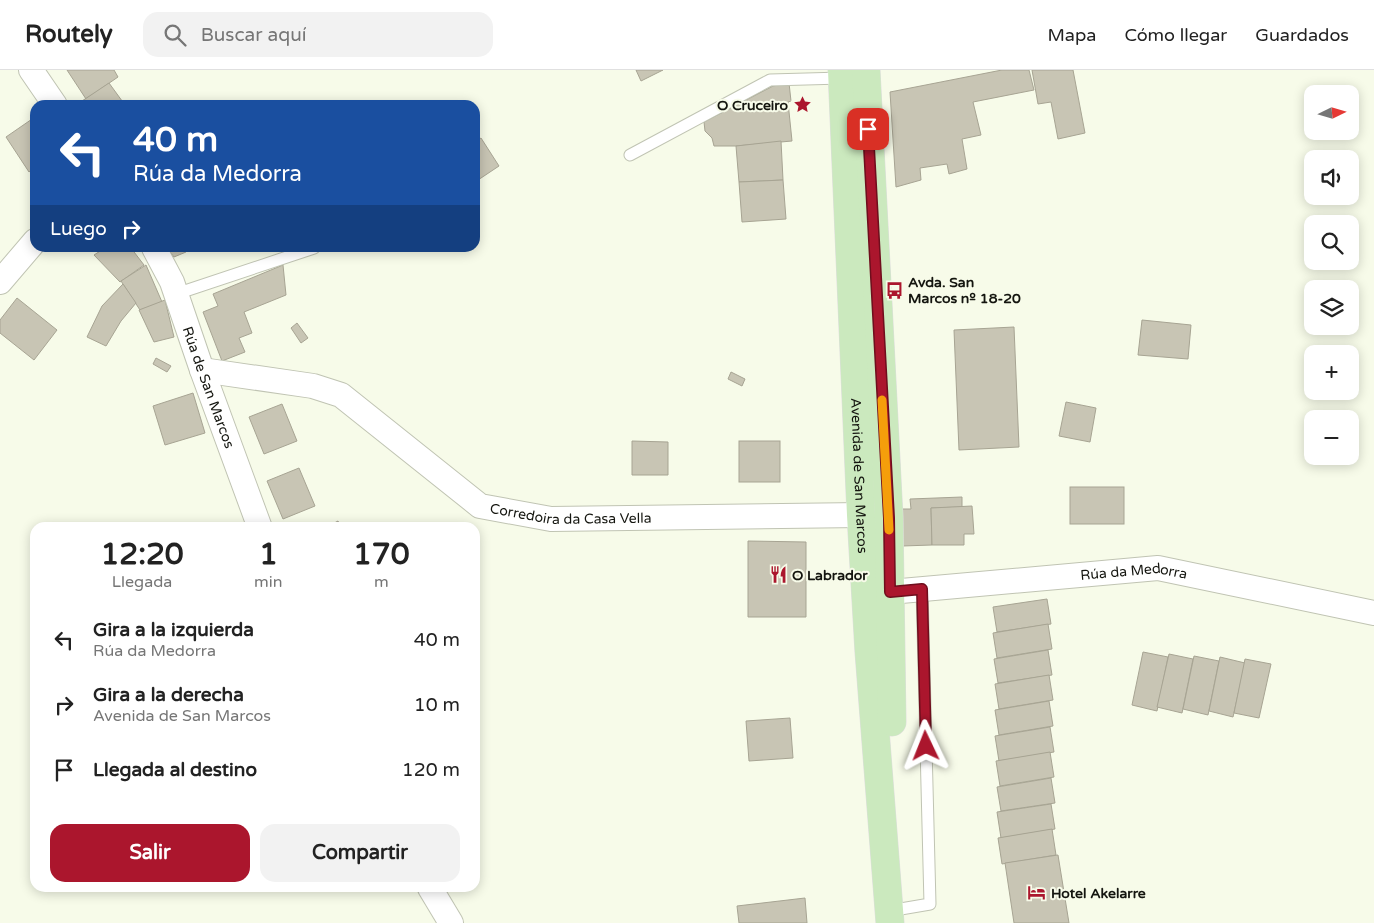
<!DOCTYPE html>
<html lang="es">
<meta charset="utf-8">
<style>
:root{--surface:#fff;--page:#f2f2f2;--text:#222;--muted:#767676;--line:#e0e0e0;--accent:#ab162d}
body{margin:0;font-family:"Varela Round",sans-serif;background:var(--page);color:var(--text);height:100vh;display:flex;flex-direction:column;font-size:19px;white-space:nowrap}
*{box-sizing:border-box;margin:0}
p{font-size:16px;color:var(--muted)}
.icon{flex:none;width:28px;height:28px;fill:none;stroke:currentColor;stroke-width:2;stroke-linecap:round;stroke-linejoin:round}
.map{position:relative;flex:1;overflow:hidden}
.sheet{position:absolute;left:30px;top:452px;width:450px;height:370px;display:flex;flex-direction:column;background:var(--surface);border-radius:15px;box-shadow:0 2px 12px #0003}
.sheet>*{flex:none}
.hud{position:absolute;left:30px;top:30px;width:450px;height:152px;border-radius:15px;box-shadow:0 2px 12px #0003;background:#1a4fa0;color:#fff;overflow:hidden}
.needle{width:32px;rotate:85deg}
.fabs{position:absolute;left:1304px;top:15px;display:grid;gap:10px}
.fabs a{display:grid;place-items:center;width:55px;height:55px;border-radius:10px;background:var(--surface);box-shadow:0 2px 12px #0003;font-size:25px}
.pin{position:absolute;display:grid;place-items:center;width:42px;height:42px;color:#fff;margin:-21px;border-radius:10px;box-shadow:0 2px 8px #0006}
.me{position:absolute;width:55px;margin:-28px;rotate:358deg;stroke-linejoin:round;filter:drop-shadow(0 0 4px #0008)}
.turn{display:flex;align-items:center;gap:18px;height:105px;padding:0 20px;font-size:22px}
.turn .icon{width:65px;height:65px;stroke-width:2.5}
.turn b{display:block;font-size:35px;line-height:42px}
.then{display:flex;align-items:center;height:48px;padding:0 20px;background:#0003;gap:10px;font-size:19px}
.eta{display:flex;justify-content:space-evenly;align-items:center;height:85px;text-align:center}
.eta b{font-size:30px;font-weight:800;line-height:35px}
.action{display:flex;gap:10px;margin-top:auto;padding:10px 20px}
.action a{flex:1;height:58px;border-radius:15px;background:var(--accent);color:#fff;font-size:20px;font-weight:800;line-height:58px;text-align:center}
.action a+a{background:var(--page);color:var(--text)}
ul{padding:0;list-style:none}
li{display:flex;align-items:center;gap:15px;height:65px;padding:0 20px}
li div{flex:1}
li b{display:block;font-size:19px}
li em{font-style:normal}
header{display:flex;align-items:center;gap:30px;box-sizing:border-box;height:70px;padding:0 25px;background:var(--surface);border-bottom:1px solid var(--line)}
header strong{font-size:24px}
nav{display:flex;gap:28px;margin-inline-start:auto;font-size:18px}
.search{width:350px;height:45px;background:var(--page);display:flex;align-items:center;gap:12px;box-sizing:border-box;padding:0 18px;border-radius:15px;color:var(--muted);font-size:19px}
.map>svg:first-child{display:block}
.building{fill:#c8c5b4;stroke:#a7a493}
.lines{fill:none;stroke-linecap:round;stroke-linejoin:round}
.service-casing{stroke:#c0c4b3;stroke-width:13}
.minor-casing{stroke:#c0c4b3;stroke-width:26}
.primary-casing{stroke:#dededd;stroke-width:29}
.service{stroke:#fff;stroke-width:11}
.minor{stroke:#fff;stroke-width:24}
.primary{stroke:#cbe9be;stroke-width:28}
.route-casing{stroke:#6f0e1d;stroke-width:12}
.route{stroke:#ab162d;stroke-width:9}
.slow{stroke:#f59e0b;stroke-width:9}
.labels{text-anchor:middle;stroke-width:4;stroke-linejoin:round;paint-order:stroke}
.poi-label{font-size:14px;font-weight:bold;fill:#14150f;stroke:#f7fbe9;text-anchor:start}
.street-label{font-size:14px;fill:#14150f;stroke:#f7fbe9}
</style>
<header>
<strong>Routely</strong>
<div class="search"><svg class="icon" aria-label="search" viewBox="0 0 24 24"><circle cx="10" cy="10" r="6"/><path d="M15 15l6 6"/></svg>Buscar aquí</div>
<nav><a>Mapa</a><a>Cómo llegar</a><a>Guardados</a></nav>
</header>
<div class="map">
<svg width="1374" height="853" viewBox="0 0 1374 853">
<rect width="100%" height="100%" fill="#f7fbe9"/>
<!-- building -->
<g class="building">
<path d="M 67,0 L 114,0 L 118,7 L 86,29 Z"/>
<path d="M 636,0 L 663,0 L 641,11 Z"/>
<path d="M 1002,0 L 1029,0 L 1034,20 L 973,32 L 981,65 L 962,69 L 967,99 L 949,104 L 947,94 L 920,98 L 921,110 L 896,117 L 890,22 Z"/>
<path d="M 1032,0 L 1073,0 L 1085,63 L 1058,69 L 1051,32 L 1038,34 Z"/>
<path d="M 109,13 L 125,35 L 78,35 L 82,31 Z"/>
<path d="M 789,13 L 791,31 L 788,32 L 792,71 L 736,76 L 714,76 L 712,68 L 705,61 L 704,52 L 773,16 Z"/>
<path d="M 35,47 L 35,97 L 29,102 L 6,67 Z"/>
<path d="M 481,68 L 499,96 L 475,112 L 475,72 Z"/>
<path d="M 781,71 L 783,110 L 739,112 L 736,76 Z"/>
<path d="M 783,110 L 786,149 L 742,152 L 739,112 Z"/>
<path d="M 105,178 L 131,178 L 144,195 L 120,212 L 94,185 Z"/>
<path d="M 167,178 L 184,178 L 186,182 L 174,187 Z"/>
<path d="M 146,195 L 162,232 L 140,240 L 121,211 Z"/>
<path d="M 283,195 L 286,225 L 244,242 L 252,263 L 239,268 L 245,282 L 222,291 L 203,242 L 218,236 L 213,224 Z"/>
<path d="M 123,214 L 136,233 L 121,251 L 106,276 L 87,267 L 102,236 Z"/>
<path d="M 17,228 L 57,260 L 34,290 L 0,263 L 0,250 Z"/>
<path d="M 165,230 L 174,267 L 154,272 L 139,240 Z"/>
<path d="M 1142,250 L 1191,255 L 1188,289 L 1138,285 Z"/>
<path d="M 297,253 L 308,268 L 301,273 L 291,258 Z"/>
<path d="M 1014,257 L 1019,377 L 959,380 L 954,260 Z"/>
<path d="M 156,288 L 171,296 L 167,302 L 153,294 Z"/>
<path d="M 731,302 L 745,309 L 742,316 L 728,309 Z"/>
<path d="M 193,323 L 205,363 L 165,375 L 153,336 Z"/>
<path d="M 1066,332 L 1096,338 L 1090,372 L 1059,366 Z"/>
<path d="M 282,334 L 297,371 L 264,384 L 249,347 Z"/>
<path d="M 632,371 L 668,372 L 668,405 L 632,405 Z"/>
<rect x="739" y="371" width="41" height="41"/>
<path d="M 299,398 L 315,436 L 283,449 L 267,411 Z"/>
<rect x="1070" y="417" width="54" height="37"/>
<path d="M 962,427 L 962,437 L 931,438 L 932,475 L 902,476 L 900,439 L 911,439 L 910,429 Z"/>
<path d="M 972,436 L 974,464 L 964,464 L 964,475 L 932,475 L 931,438 Z"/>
<path d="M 338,451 L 341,458 L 325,458 Z"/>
<path d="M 748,471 L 806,472 L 806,547 L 748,547 Z"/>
<path d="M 1047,529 L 1051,554 L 997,562 L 993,537 Z"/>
<path d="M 1048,554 L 1052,579 L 997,588 L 993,563 Z"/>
<path d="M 1048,580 L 1052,605 L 998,613 L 994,589 Z"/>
<path d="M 1143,582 L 1168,587 L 1157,641 L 1132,635 Z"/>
<path d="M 1169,584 L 1193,589 L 1182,643 L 1157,637 Z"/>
<path d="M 1194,586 L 1219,591 L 1208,645 L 1183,639 Z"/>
<path d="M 1220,587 L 1245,593 L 1233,647 L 1209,641 Z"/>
<path d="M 1245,589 L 1271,594 L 1259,648 L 1234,643 Z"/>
<path d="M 1049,605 L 1053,630 L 999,639 L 995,614 Z"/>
<path d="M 1049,631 L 1053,656 L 999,665 L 995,640 Z"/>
<path d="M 790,648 L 793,688 L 749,691 L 746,651 Z"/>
<path d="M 1050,657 L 1054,682 L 999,691 L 995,666 Z"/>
<path d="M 1050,682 L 1054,707 L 1000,716 L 996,691 Z"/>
<path d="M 1051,708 L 1055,733 L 1001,741 L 997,717 Z"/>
<path d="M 1051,734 L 1055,759 L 1001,768 L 997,742 Z"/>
<path d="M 1052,759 L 1056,785 L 1002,794 L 998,768 Z"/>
<path d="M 1058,785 L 1069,853 L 1014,853 L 1005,793 Z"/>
<path d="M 805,828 L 807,853 L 739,853 L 737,836 Z"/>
</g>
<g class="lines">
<defs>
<g id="service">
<path d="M 630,85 L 770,10 L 842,8"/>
<path d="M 176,224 L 314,178"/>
<path d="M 889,841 L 930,834 L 922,519"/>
</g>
<g id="minor">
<path d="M 31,0 L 55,35"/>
<path id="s1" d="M 154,178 L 172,212 L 202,300 L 260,458"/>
<path d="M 0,212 L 35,171"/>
<path id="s2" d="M 202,300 L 313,316 L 341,325 L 480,436 L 551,449 L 861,445"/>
<path id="s3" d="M 890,522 L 1158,498 L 1374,543"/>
<path d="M 430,818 L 451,853"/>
</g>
<g id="primary">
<path id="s4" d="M 842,0 L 861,445 L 869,582 L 890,853"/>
<path d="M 866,0 L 889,448 L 892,652"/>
</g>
</defs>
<!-- service casing -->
<use href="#service" class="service-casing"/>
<!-- minor casing -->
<use href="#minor" class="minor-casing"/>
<!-- primary casing -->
<use href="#primary" class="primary-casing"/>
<!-- service -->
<use href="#service" class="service"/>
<!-- minor -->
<use href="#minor" class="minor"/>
<!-- primary -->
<use href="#primary" class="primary"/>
</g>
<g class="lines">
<defs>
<path id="route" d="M 868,59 L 889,448 L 890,522 L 922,519 L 926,676"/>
</defs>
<!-- route casing -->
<use href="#route" class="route-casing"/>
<!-- route -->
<use href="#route" class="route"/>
<!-- slow -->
<path class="slow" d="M 882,330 L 889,460"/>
</g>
<!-- icons -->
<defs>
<symbol id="sight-bare" viewBox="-9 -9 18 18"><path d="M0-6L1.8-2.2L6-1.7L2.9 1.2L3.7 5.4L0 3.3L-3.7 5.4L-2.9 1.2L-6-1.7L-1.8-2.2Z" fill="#ab162d" stroke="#f7fbe9" stroke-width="2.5" paint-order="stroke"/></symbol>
<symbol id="bus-bare" viewBox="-9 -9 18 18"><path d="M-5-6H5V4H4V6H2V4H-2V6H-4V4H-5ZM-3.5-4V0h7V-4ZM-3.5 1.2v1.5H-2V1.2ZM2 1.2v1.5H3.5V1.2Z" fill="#ab162d" stroke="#f7fbe9" stroke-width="2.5" paint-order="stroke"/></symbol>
<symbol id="restaurant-bare" viewBox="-9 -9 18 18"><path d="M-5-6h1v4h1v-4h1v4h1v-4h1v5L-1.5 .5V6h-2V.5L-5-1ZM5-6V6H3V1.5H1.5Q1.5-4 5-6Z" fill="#ab162d" stroke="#f7fbe9" stroke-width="2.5" paint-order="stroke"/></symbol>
<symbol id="hotel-bare" viewBox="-9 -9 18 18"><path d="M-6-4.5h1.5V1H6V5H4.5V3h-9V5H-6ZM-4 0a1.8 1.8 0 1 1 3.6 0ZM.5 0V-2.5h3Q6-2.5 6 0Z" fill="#ab162d" stroke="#f7fbe9" stroke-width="2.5" paint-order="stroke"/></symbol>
</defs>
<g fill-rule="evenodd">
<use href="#sight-bare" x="790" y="22" width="25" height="25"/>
<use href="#bus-bare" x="882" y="208" width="25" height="25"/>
<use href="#restaurant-bare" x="766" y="492" width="25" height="25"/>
<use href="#hotel-bare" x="1024" y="810" width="25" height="25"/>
</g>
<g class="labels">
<!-- poi labels -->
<g class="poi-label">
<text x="788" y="40" text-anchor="end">O Cruceiro</text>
<text x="908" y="217">Avda. San<tspan x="908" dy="16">Marcos nº 18-20</tspan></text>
<text x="792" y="510">O Labrador</text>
<text x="1051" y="828">Hotel Akelarre</text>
</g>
<!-- street labels -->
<g class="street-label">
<text dy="5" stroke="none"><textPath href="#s1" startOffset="150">Rúa de San Marcos</textPath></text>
<text dy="5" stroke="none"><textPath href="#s4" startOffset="406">Avenida de San Marcos</textPath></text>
<text dy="5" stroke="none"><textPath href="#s2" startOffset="411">Corredoira da Casa Vella</textPath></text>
<text dy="5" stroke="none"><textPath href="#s3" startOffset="245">Rúa da Medorra</textPath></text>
</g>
</g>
</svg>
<div class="fabs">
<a><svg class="needle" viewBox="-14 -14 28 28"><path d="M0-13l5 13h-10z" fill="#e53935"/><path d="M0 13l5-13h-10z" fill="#767676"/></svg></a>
<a><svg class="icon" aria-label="sound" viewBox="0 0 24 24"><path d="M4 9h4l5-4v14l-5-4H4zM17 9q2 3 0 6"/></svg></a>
<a><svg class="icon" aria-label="search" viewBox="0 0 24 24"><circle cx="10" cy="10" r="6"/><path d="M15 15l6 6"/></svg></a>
<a><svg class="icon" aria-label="layers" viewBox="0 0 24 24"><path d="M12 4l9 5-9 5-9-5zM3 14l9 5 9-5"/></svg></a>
<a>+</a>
<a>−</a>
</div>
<div class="pin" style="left:868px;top:59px;background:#d93025"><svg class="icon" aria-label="arrive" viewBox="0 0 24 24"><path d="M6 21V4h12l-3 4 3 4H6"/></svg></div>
<svg class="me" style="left:926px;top:676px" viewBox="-20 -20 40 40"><path d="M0-17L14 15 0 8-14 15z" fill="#ab162d" stroke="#fff" stroke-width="4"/></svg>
<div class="hud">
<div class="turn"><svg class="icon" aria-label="left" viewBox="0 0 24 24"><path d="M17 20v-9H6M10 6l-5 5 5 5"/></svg><div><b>40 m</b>Rúa da Medorra</div></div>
<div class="then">Luego<svg class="icon" aria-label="right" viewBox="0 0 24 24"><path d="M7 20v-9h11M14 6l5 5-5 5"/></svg></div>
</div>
<section class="sheet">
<div class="eta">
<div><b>12:20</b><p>Llegada</p></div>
<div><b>1</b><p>min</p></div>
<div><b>170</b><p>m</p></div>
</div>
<ul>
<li><svg class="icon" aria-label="left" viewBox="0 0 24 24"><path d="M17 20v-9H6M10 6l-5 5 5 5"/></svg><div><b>Gira a la izquierda</b><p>Rúa da Medorra</p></div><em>40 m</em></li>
<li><svg class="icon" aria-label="right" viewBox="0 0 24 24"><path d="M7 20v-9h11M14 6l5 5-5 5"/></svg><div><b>Gira a la derecha</b><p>Avenida de San Marcos</p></div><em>10 m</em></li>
<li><svg class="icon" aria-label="arrive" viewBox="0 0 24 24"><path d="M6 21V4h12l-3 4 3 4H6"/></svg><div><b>Llegada al destino</b></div><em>120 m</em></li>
</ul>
<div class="action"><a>Salir</a><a>Compartir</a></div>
</section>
</div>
